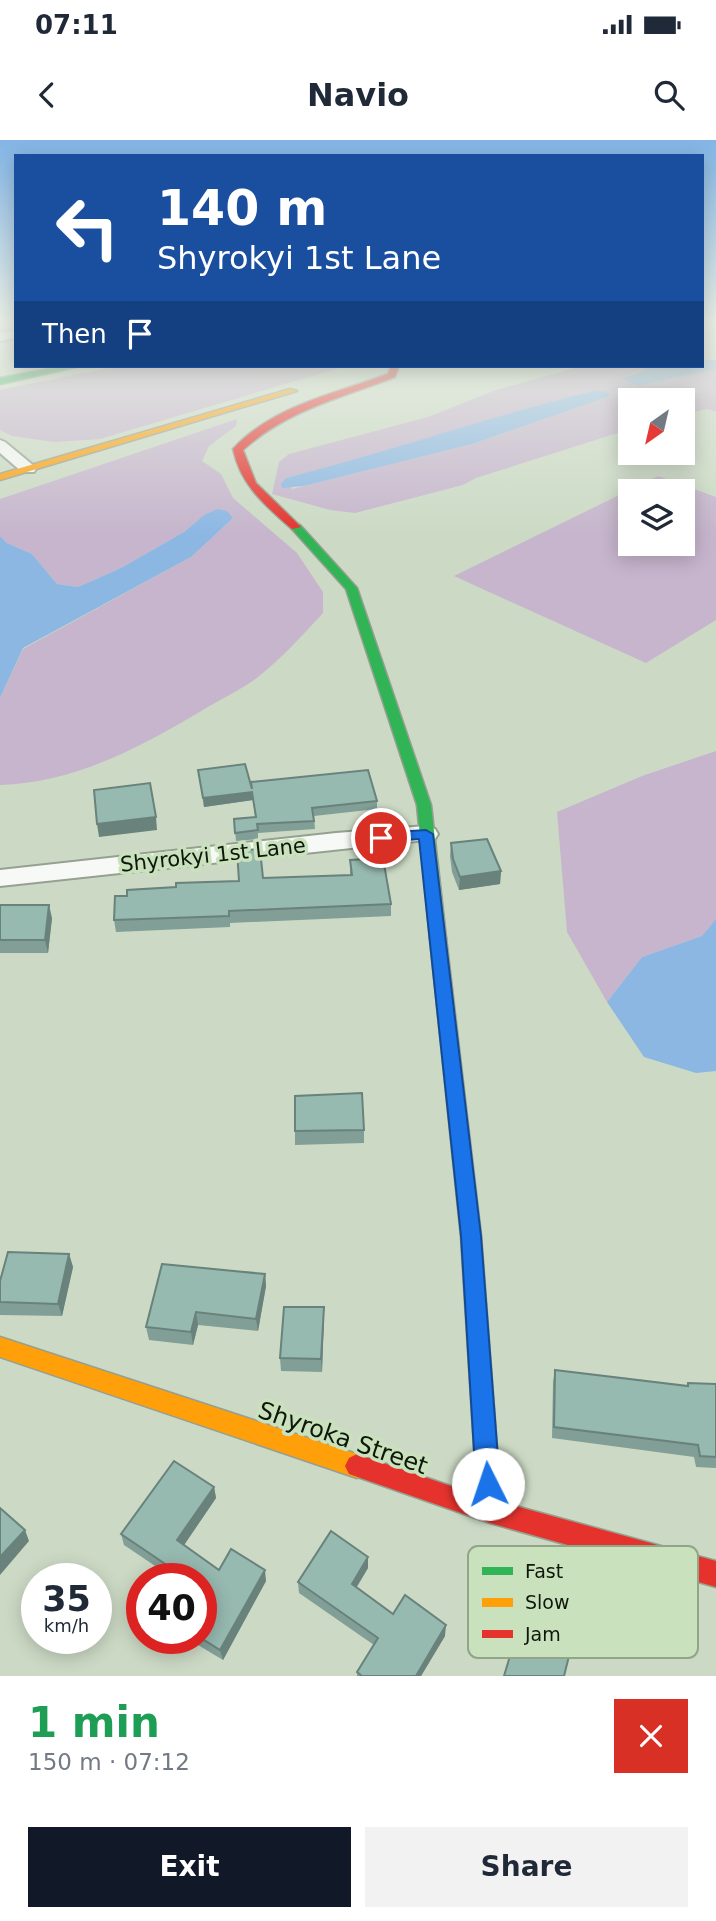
<!DOCTYPE html>
<meta charset="utf-8">
<style>
:root{--surface:#fff;--page:#f2f2f3;--text:#1f2937;--muted:#747a83;--accent:#111827}
body{margin:0;font-family:"DejaVu Sans",sans-serif;background:var(--page);color:var(--text);height:100vh;display:flex;flex-direction:column;font-size:26px;white-space:nowrap}
*{box-sizing:border-box;margin:0}
p{font-size:23px;color:var(--muted)}
.icon{flex:none;width:38px;height:38px;fill:none;stroke:currentColor;stroke-width:2;stroke-linecap:round;stroke-linejoin:round}
.map{position:relative;height:1536px;overflow:hidden}
.sheet{display:flex;flex-direction:column;background:var(--surface);flex:1}
.sheet>*{flex:none}
.top-card{position:absolute;left:14px;top:14px;width:690px;height:214px;border-radius:0px;box-shadow:0 4px 18px #0003;background:#1a4fa0;color:#fff;overflow:hidden}
.needle{width:46px;rotate:214deg}
.controls{position:absolute;left:618px;top:248px;display:grid;gap:14px}
.controls a{display:grid;place-items:center;width:77px;height:77px;border-radius:0px;background:var(--surface);box-shadow:0 4px 18px #0003;font-size:35px}
.speed{position:absolute;left:21px;top:1423px;display:flex;gap:14px;font-size:35px;font-weight:700;text-align:center}
.speed>*{display:grid;place-content:center;width:91px;height:91px;border-radius:50%;background:var(--surface);box-shadow:0 4px 18px #0003;line-height:1}
.speed small{font-size:18px;font-weight:400}
.speed .limit{border:10px solid #d22;background:#fff;color:#111}
.pin{position:absolute;display:grid;place-items:center;width:60px;height:60px;color:#fff;margin:-30px;border:4px solid #fff;border-radius:50%;box-shadow:0 2px 7px #0007}
.me{position:absolute;width:77px;margin:-38px;rotate:356deg;stroke-linejoin:round;filter:drop-shadow(0 0 5px #0008)}
.turn{display:flex;align-items:center;gap:24px;height:147px;padding:0 28px;font-size:32px}
.turn .icon{width:91px;height:91px;stroke-width:2.5}
.turn b{display:block;font-size:49px;line-height:60px}
.then{display:flex;align-items:center;height:66px;padding:0 28px;background:#0003;gap:14px;font-size:26px}
.round{display:grid;place-items:center;flex:none;width:74px;height:74px;border-radius:0px;background:var(--page)}
.overview{display:flex;align-items:center;justify-content:space-between;height:119px;padding:0 28px}
h1{font-size:42px;font-weight:700;line-height:52px;color:#1e9e55}
.primary-button{display:flex;gap:14px;margin-top:auto;padding:14px 28px}
.primary-button a{flex:1;height:80px;border-radius:0px;background:var(--accent);color:#fff;font-size:28px;font-weight:700;line-height:80px;text-align:center}
.primary-button a+a{background:var(--page);color:var(--text)}
.status{display:flex;justify-content:space-between;align-items:center;height:49px;padding:0 35px;background:var(--surface);direction:ltr}
.status svg{height:19px;fill:currentColor}
header{display:flex;justify-content:space-between;align-items:center;height:91px;padding:0 28px;background:var(--surface);font-size:32px;font-weight:700}
.map>svg:first-child{display:block}
.green{fill:#c6b5cd;fill-rule:evenodd}
.water{fill:#8cb7e3}
.lines{fill:none;stroke-linecap:round;stroke-linejoin:round}
.street-casing{stroke:#96a090;stroke-width:4}
.fast-casing{stroke:#96a090;stroke-width:3}
.slow-casing{stroke:#96a090;stroke-width:3}
.jam-casing{stroke:#96a090;stroke-width:3}
.street{fill:#f7f9f6;fill-rule:evenodd}
.fast{fill:#30b455;fill-rule:evenodd}
.slow{fill:#ff9f0a;fill-rule:evenodd}
.jam{fill:#e5322d;fill-rule:evenodd}
.wall{fill:#819f97}
.shaded-wall{fill:#69827b}
.building{fill:#96b9b0;stroke:#69827b;stroke-width:2}
.route{fill:#1a73e8;stroke:#114b97;stroke-width:2}
.labels{text-anchor:middle;stroke-width:7;stroke-linejoin:round;paint-order:stroke}
.street-label{font-size:21px;fill:#0e170a;stroke:#c9e2bd}
.near-street-label{font-size:24px;fill:#0e170a;stroke:#c9e2bd}
.key{fill:#c9e2bd;stroke:#91a587;stroke-width:2}
.key-label{font-size:19px;fill:#0e170a}
</style>
<div class="status"><b>07:11</b><svg viewBox="0 0 49 12"><path d="M0 12V9h3v3zM5 12V6h3v6zM10 12V3h3v9zM15 12V0h3v12zM26 1h20v11H26zM47 4h2v5h-2z"/></svg></div>
<header><svg class="icon" aria-label="back" viewBox="0 0 24 24"><path d="M15 5l-7 7 7 7"/></svg>Navio<svg class="icon" aria-label="search" viewBox="0 0 24 24"><circle cx="10" cy="10" r="6"/><path d="M15 15l6 6"/></svg></header>
<div class="map">
<svg width="716" height="1536" viewBox="0 0 716 1536">
<rect width="100%" height="100%" fill="#ccdac5"/>
<!-- green -->
<g class="green">
<path d="M 118,226 L 346,226 L 100,299 L 54,302 L 12,296 L 0,290 L 0,250 Z"/>
<path d="M 582,226 L 652,226 L 629,235 L 638,246 L 716,229 L 716,272 L 707,269 L 683,274 L 682,261 L 630,261 L 630,289 L 476,338 L 463,345 L 355,373 L 330,370 L 272,354 L 279,322 L 289,314 L 428,277 L 496,250 ZM 594,251 L 609,256 L 472,304 L 292,349 L 286,338 C 389,312 490,277 594,251 Z"/>
<path d="M 237,279 L 236,286 L 209,306 L 202,321 L 221,334 L 233,358 L 297,413 L 323,452 L 323,473 C 302,496 282,518 258,537 C 241,550 221,559 203,570 C 140,607 75,643 0,645 L 0,558 L 23,509 L 191,417 L 233,378 L 204,375 L 184,392 L 121,428 L 78,447 L 57,444 L 32,414 L 7,403 L 0,396 L 0,359 Z"/>
<path d="M 658,336 L 716,357 L 716,480 L 646,523 L 454,436 ZM 630,352 L 682,352 L 682,404 L 630,404 Z"/>
<path d="M 716,611 L 716,779 L 702,796 L 642,817 L 607,862 L 567,792 L 557,672 L 642,636 Z"/>
</g>
<!-- water -->
<g class="water">
<path d="M 702,220 L 716,220 L 716,229 L 638,246 L 623,239 L 652,226 L 702,226 Z"/>
<path d="M 594,251 L 605,251 L 610,256 L 472,304 L 304,346 L 282,348 L 281,344 L 286,338 C 389,312 490,276 594,251 Z"/>
<path d="M 218,369 L 227,371 L 233,378 L 191,417 L 23,508 L 0,558 L 0,396 L 7,403 L 32,414 L 57,444 L 78,447 L 121,428 L 184,392 L 204,375 Z"/>
<path d="M 716,779 L 716,931 L 696,933 L 644,917 L 607,862 L 642,817 L 702,796 Z"/>
</g>
<g class="lines">
<defs>
<g id="street">
<path d="M 16,190 L 16,198 L 0,201 L 0,193 Z"/>
<path d="M 0,300 L 5,302 L 34,326 L 36,329 L 34,332 L 22,332 L 0,313 Z"/>
<path d="M 426,686 L 435,689 L 438,694 L 435,699 L 0,746 L 0,730 L 336,693 Z"/>
</g>
<g id="fast">
<path d="M 66,226 L 81,226 L 0,244 L 0,238 Z"/>
<path d="M 292,385 L 300,385 L 357,448 L 431,665 L 446,798 L 444,802 L 438,804 L 430,798 L 417,665 L 346,449 L 292,389 Z"/>
</g>
<g id="slow">
<path d="M 290,249 L 297,251 L 0,340 L 0,334 Z"/>
<path d="M 0,1197 L 357,1314 L 365,1318 L 369,1326 L 365,1334 L 357,1338 L 0,1217 Z"/>
</g>
<g id="jam">
<path d="M 391,226 L 399,226 L 395,237 C 341,258 287,270 243,310 L 256,343 L 301,387 L 292,389 C 265,365 241,346 233,309 C 274,265 335,254 388,234 Z"/>
<path d="M 438,792 L 446,798 L 481,1096 L 501,1362 L 716,1421 L 716,1447 L 490,1383 L 349,1334 L 345,1326 L 349,1318 L 357,1314 L 477,1355 L 461,1096 L 430,798 Z"/>
</g>
</defs>
<!-- street casing -->
<use href="#street" class="street-casing"/>
<!-- fast casing -->
<use href="#fast" class="fast-casing"/>
<!-- slow casing -->
<use href="#slow" class="slow-casing"/>
<!-- jam casing -->
<use href="#jam" class="jam-casing"/>
<!-- street -->
<use href="#street" class="street"/>
<!-- fast -->
<use href="#fast" class="fast"/>
<!-- slow -->
<use href="#slow" class="slow"/>
<!-- jam -->
<use href="#jam" class="jam"/>
</g>
<!-- wall -->
<g class="wall">
<path d="M 198,630 L 251,646 L 377,661 L 377,669 L 314,676 L 315,689 L 258,693 L 258,699 L 236,701 L 234,679 L 255,677 L 253,660 L 204,667 Z"/>
<path d="M 451,703 L 501,731 L 500,744 L 459,750 L 452,732 L 450,716 Z"/>
<path d="M 350,720 L 391,764 L 391,776 L 230,783 L 230,787 L 116,792 L 114,780 L 127,756 L 176,747 L 239,741 L 350,736 Z"/>
<path d="M 0,765 L 52,778 L 48,813 L 0,813 Z"/>
<path d="M 364,990 L 364,1003 L 295,1005 L 295,991 Z"/>
<path d="M 69,1114 L 73,1127 L 62,1176 L 0,1175 L 0,1141 Z"/>
<path d="M 265,1134 L 266,1146 L 258,1191 L 198,1185 L 193,1205 L 149,1200 L 146,1187 Z"/>
<path d="M 324,1167 L 322,1232 L 281,1231 L 280,1218 Z"/>
<path d="M 555,1230 L 687,1246 L 688,1243 L 716,1244 L 716,1328 L 696,1327 L 694,1317 L 552,1298 L 553,1242 Z"/>
<path d="M 214,1347 L 216,1358 L 184,1405 L 219,1430 L 266,1441 L 223,1520 L 188,1499 L 201,1498 L 202,1459 L 201,1458 L 201,1438 L 173,1438 L 124,1405 L 121,1394 Z"/>
<path d="M 368,1428 L 357,1447 L 393,1474 L 445,1496 L 421,1536 L 357,1536 L 357,1532 L 374,1505 L 299,1453 L 298,1442 Z"/>
</g>
<!-- shaded-wall -->
<g class="shaded-wall">
<path d="M 252,652 L 253,660 L 204,667 L 203,658 Z"/>
<path d="M 156,677 L 157,690 L 99,697 L 97,684 Z"/>
<path d="M 501,731 L 500,744 L 459,750 L 460,737 Z"/>
<path d="M 49,765 L 52,778 L 48,813 L 45,800 Z"/>
<path d="M 69,1114 L 73,1127 L 62,1176 L 58,1164 Z"/>
<path d="M 265,1134 L 266,1146 L 258,1191 L 256,1179 Z"/>
<path d="M 324,1167 L 324,1180 L 322,1232 L 321,1219 Z"/>
<path d="M 196,1172 L 198,1185 L 193,1205 L 191,1192 Z"/>
<path d="M 214,1347 L 216,1358 L 180,1411 L 177,1400 Z"/>
<path d="M 25,1390 L 29,1401 L 0,1435 L 0,1417 Z"/>
<path d="M 368,1417 L 368,1428 L 352,1454 L 352,1444 Z"/>
<path d="M 265,1430 L 266,1441 L 223,1520 L 220,1510 Z"/>
<path d="M 446,1485 L 445,1496 L 421,1536 L 416,1536 Z"/>
</g>
<!-- building -->
<g class="building">
<path d="M 245,624 L 252,649 L 251,642 L 368,630 L 377,661 L 312,668 L 314,681 L 257,684 L 258,690 L 235,693 L 234,679 L 256,677 L 252,652 L 203,658 L 198,630 Z"/>
<path d="M 150,643 L 156,677 L 97,684 L 94,650 Z"/>
<path d="M 487,699 L 501,731 L 460,737 L 453,719 L 451,703 Z"/>
<path d="M 260,709 L 263,738 L 352,735 L 350,720 L 383,718 L 391,764 L 229,771 L 229,776 L 114,780 L 115,756 L 127,756 L 127,750 L 176,747 L 176,743 L 239,741 L 237,711 Z"/>
<path d="M 0,765 L 49,765 L 45,800 L 0,800 Z"/>
<path d="M 362,953 L 364,990 L 295,991 L 295,956 Z"/>
<path d="M 8,1112 L 69,1114 L 58,1164 L 0,1162 L 0,1141 Z"/>
<path d="M 162,1124 L 265,1134 L 256,1179 L 196,1172 L 191,1192 L 146,1187 Z"/>
<path d="M 284,1167 L 324,1167 L 321,1219 L 280,1218 Z"/>
<path d="M 555,1230 L 688,1246 L 688,1243 L 716,1244 L 716,1317 L 700,1316 L 698,1305 L 554,1287 Z"/>
<path d="M 174,1321 L 214,1347 L 177,1400 L 219,1430 L 231,1409 L 265,1430 L 220,1510 L 201,1498 L 201,1460 L 206,1452 L 201,1449 L 201,1438 L 186,1438 L 121,1394 Z"/>
<path d="M 0,1368 L 25,1390 L 0,1417 Z"/>
<path d="M 331,1391 L 368,1417 L 352,1444 L 393,1474 L 405,1455 L 446,1485 L 416,1536 L 362,1536 L 357,1532 L 378,1498 L 298,1442 Z"/>
<path d="M 521,1479 L 573,1500 L 564,1536 L 504,1536 Z"/>
</g>
<!-- sky -->
<linearGradient id="sky" x2="0" y2="1"><stop stop-color="#83b5e6"/><stop offset="0.46" stop-color="#e8eee5"/><stop offset="1" stop-color="#e8eee5" stop-opacity="0"/></linearGradient>
<rect width="716" height="395" fill="url(#sky)"/>
<!-- route -->
<path class="route" d="M 426,690 L 433,694 L 481,1096 L 500,1344 L 496,1352 L 488,1356 L 479,1352 L 476,1344 L 461,1096 L 419,699 L 381,702 L 374,698 L 381,693 Z"/>
<g class="labels">
<!-- street labels -->
<g class="street-label">
<text transform="translate(213 715) rotate(-6)" y="7">Shyrokyi 1st Lane</text>
</g>
<!-- near-street labels -->
<g class="near-street-label">
<text transform="translate(343 1298) rotate(19)" y="8">Shyroka Street</text>
</g>
</g>
<!-- legend -->
<rect x="468" y="1406" width="230" height="112" rx="10" class="key"/>
<rect x="482" y="1427" width="31" height="8" fill="#30b455"/>
<rect x="482" y="1458" width="31" height="9" fill="#ff9f0a"/>
<rect x="482" y="1490" width="31" height="8" fill="#e5322d"/>
<g class="key-label">
<text x="525" y="1438">Fast</text>
<text x="525" y="1469">Slow</text>
<text x="525" y="1501">Jam</text>
</g>
</svg>
<div class="controls">
<a><svg class="needle" viewBox="-14 -14 28 28"><path d="M0-13l5 13h-10z" fill="#e53935"/><path d="M0 13l5-13h-10z" fill="#747a83"/></svg></a>
<a><svg class="icon" aria-label="layers" viewBox="0 0 24 24"><path d="M12 4l9 5-9 5-9-5zM3 14l9 5 9-5"/></svg></a>
</div>
<div class="speed"><div>35<small>km/h</small></div><div class="limit">40</div></div>
<div class="pin" style="left:381px;top:698px;background:#d93025"><svg class="icon" aria-label="arrive" viewBox="0 0 24 24"><path d="M6 21V4h12l-3 4 3 4H6"/></svg></div>
<svg class="me" style="left:488px;top:1344px" viewBox="-20 -20 40 40"><circle r="19" fill="#fff"/><path d="M0-13L10 11 0 6-10 11z" fill="#1a73e8"/></svg>
<div class="top-card">
<div class="turn"><svg class="icon" aria-label="left" viewBox="0 0 24 24"><path d="M17 20v-9H6M10 6l-5 5 5 5"/></svg><div><b>140 m</b>Shyrokyi 1st Lane</div></div>
<div class="then">Then<svg class="icon" aria-label="arrive" viewBox="0 0 24 24"><path d="M6 21V4h12l-3 4 3 4H6"/></svg></div>
</div>
</div>
<section class="sheet">
<div class="overview"><div><h1>1 min</h1><p>150 m · 07:12</p></div><a class="round" style="background:#d93025;color:#fff"><svg class="icon" aria-label="close" viewBox="0 0 24 24"><path d="M6 6l12 12M18 6L6 18"/></svg></a></div>
<div class="primary-button"><a>Exit</a><a>Share</a></div>
</section>
